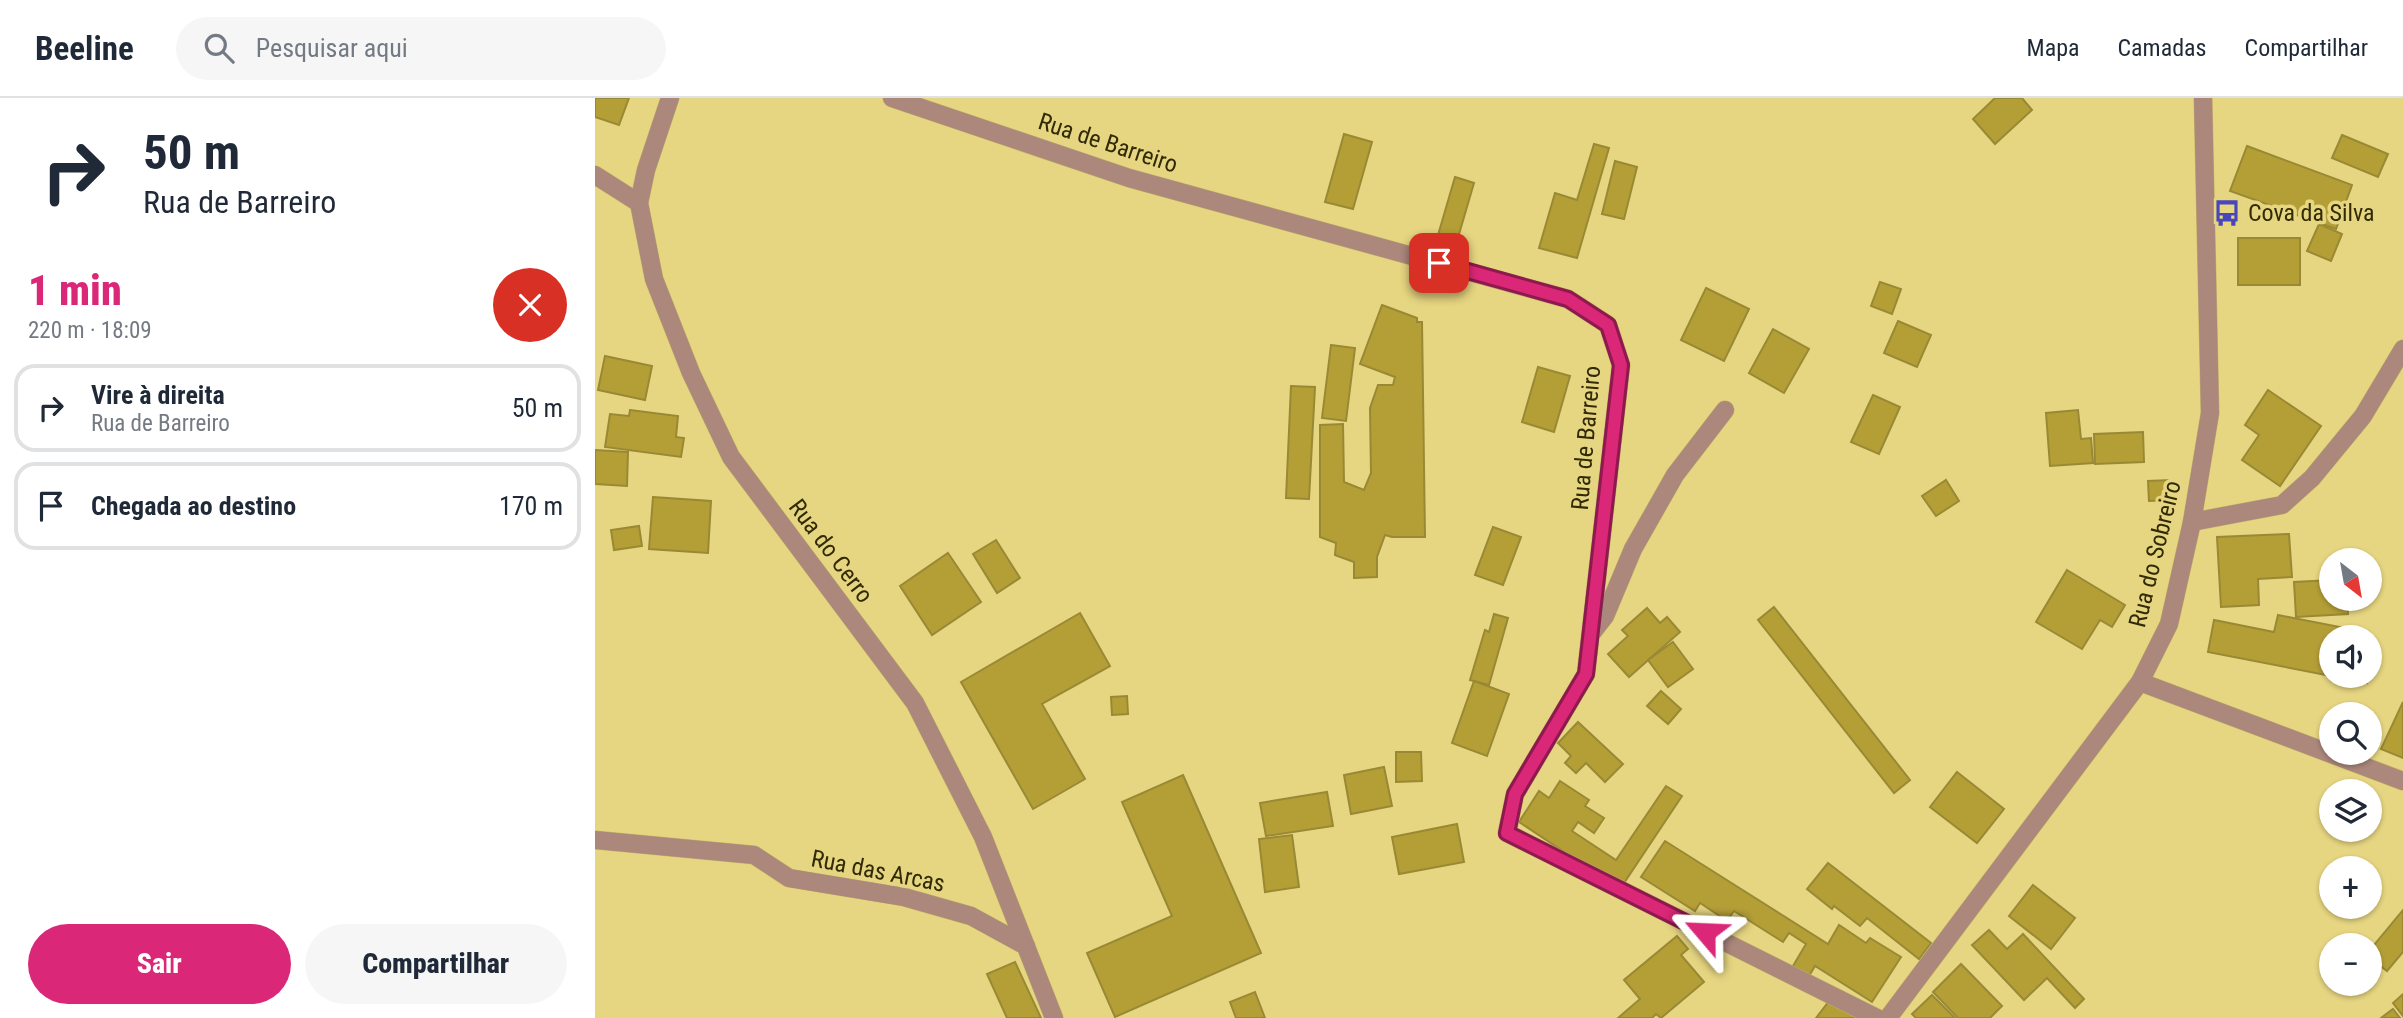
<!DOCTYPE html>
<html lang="pt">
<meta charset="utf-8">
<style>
:root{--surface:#fff;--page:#f6f6f7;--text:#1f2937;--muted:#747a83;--line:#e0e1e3;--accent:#db2777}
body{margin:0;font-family:"Roboto Condensed",sans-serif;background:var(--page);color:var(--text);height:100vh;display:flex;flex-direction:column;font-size:26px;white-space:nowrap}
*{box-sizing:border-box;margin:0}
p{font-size:23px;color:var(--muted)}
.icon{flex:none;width:38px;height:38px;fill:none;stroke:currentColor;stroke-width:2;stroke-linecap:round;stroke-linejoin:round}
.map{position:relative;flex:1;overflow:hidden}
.details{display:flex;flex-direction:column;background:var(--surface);width:595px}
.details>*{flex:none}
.guide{background:#fff;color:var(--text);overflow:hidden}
.needle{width:46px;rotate:149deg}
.controls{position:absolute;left:1724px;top:450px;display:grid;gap:14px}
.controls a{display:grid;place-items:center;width:63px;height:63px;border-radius:50%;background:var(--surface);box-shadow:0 2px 5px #0004;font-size:35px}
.pin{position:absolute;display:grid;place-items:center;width:60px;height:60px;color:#fff;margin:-30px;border-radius:14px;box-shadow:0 4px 10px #0006}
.me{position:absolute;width:77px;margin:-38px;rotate:296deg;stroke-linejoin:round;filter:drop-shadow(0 0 5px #0008)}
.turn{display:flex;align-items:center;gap:24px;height:147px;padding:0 28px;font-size:32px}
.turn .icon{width:91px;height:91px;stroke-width:2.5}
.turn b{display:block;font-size:49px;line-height:60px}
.round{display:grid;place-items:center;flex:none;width:74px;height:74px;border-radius:37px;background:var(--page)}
.headline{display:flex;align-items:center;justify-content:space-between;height:119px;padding:0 28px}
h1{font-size:42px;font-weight:800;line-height:52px;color:var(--accent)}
.primary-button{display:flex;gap:14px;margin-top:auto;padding:14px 28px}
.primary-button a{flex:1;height:80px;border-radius:42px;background:var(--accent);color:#fff;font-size:28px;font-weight:800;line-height:80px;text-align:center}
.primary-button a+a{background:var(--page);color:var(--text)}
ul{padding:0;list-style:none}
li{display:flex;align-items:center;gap:21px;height:88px;margin:0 14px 10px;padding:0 14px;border:4px solid var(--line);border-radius:21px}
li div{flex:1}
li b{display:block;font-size:26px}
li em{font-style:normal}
header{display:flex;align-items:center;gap:42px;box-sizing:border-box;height:98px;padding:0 35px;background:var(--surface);border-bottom:2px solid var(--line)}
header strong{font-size:33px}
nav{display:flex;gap:38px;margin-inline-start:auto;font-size:24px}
.search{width:490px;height:63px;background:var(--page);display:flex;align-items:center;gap:18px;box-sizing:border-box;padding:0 24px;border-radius:38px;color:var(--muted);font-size:26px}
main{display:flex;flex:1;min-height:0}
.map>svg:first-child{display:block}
.building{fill:#b49f37;stroke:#9a8934;stroke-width:2}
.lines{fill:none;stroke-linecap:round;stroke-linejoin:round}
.minor-casing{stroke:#c2b368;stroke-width:19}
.minor{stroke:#ac877c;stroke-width:18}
.route-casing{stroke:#8e194d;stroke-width:18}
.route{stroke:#db2777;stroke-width:12}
.labels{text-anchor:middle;stroke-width:7;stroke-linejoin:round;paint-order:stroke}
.street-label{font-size:24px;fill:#312a05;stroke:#e6d581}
.poi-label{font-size:24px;fill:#312a05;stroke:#e6d581;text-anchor:start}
</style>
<header>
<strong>Beeline</strong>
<div class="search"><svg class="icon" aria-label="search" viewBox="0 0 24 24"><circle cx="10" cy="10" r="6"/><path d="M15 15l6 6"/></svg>Pesquisar aqui</div>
<nav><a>Mapa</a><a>Camadas</a><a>Compartilhar</a></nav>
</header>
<main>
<section class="details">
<div class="guide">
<div class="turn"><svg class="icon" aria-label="right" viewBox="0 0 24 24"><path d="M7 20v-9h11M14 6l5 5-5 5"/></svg><div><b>50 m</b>Rua de Barreiro</div></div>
</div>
<div class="headline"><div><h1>1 min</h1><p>220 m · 18:09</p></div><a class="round" style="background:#d93025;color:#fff"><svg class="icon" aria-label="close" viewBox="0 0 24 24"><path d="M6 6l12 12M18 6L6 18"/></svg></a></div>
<ul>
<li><svg class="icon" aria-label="right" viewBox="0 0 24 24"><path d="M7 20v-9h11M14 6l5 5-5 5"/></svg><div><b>Vire à direita</b><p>Rua de Barreiro</p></div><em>50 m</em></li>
<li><svg class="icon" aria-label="arrive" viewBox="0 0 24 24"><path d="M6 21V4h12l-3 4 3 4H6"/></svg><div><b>Chegada ao destino</b></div><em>170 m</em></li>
</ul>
<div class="primary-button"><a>Sair</a><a>Compartilhar</a></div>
</section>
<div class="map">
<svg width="1808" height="920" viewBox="0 0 1808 920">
<rect width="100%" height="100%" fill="#e6d581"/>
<!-- building -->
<g class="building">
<path d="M 0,0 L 34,0 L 24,27 L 0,19 Z"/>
<path d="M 1400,0 L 1427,0 L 1437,12 L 1400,46 L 1378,21 Z"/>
<path d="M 749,36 L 777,44 L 758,111 L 730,104 Z"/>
<path d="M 1747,37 L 1793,56 L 1783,79 L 1737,60 Z"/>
<path d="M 999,46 L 1014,50 L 982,160 L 944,150 L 960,95 L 982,102 Z"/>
<path d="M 1652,48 L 1757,87 L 1741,131 L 1635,93 Z"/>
<path d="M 1020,63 L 1042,69 L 1029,121 L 1007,116 Z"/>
<path d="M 860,79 L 879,85 L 862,143 L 843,137 Z"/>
<path d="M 1724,126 L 1747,136 L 1736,163 L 1712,153 Z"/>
<rect x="1643" y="140" width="62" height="47"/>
<path d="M 1285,184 L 1306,191 L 1297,216 L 1276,208 Z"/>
<path d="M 1111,190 L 1154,211 L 1129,263 L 1086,242 Z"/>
<path d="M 787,207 L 822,220 L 822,224 L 827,224 L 830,439 L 797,439 L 790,437 L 782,459 L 782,479 L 759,480 L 759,464 L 740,457 L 741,445 L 725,439 L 725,327 L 748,326 L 749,384 L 769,392 L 776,375 L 775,310 L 783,287 L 798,287 L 800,279 L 765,266 Z"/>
<path d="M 1303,223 L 1336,237 L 1322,269 L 1289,255 Z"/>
<path d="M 1178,231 L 1214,251 L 1189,295 L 1154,275 Z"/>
<path d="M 736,247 L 760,250 L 751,323 L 727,320 Z"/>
<path d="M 10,258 L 57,268 L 50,302 L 3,292 Z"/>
<path d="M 943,269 L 975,278 L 959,334 L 927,324 Z"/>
<path d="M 696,288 L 720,289 L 714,401 L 691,400 Z"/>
<path d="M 1673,292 L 1726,328 L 1685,388 L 1647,362 L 1664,337 L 1650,327 Z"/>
<path d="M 1278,297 L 1305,309 L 1284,356 L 1256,344 Z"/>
<path d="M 35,312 L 83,318 L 81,339 L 89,340 L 86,359 L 10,349 L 15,316 L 34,318 Z"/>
<path d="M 1483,312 L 1486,341 L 1496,340 L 1498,365 L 1455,368 L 1451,315 Z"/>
<path d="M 1548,334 L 1549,364 L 1500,366 L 1499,336 Z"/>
<path d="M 0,352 L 33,354 L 32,388 L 0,386 Z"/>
<path d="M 1351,382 L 1364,403 L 1341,418 L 1327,398 Z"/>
<path d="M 1576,382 L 1577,402 L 1554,403 L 1553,383 Z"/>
<path d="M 58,399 L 116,403 L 113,455 L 54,451 Z"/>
<path d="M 44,428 L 47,448 L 19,452 L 16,432 Z"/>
<path d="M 898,429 L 926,439 L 908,487 L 880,477 Z"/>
<path d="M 1694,436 L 1697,479 L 1663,481 L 1664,507 L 1626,509 L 1622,439 Z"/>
<path d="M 401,442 L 425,480 L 402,495 L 378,456 Z"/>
<path d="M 353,455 L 386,504 L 337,537 L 305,488 Z"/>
<path d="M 1472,472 L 1530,507 L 1517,529 L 1505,522 L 1487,551 L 1441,524 Z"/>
<path d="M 1736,482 L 1736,500 L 1752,500 L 1753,516 L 1701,519 L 1699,484 Z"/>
<path d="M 1179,509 L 1315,682 L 1299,695 L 1163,522 Z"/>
<path d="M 1052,510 L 1065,525 L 1072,519 L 1085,534 L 1034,579 L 1013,556 L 1033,538 L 1027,532 Z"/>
<path d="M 485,515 L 515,568 L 447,606 L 490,681 L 438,711 L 366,584 Z"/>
<path d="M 899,516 L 913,520 L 894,587 L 875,582 L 890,532 L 894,534 Z"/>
<path d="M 1683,517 L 1760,532 L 1759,539 L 1736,539 L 1736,578 L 1773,578 L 1772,585 L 1613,554 L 1619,522 L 1679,534 Z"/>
<path d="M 1078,544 L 1098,571 L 1073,589 L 1053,562 Z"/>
<path d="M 879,583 L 914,596 L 892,658 L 857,645 Z"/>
<path d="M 1066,593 L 1086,611 L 1073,626 L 1052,608 Z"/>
<path d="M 532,598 L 533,616 L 517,617 L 516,599 Z"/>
<path d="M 1808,604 L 1808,660 L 1786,651 Z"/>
<path d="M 983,624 L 1028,666 L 1010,684 L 991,665 L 981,675 L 970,665 L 976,658 L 963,645 Z"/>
<path d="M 801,654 L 826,654 L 827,683 L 801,684 Z"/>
<path d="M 789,669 L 797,708 L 756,716 L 749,677 Z"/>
<path d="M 1362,674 L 1409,711 L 1382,745 L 1335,709 Z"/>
<path d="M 588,677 L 666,855 L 520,919 L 492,855 L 577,818 L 527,704 Z"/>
<path d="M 965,683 L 994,702 L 990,708 L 1009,720 L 999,735 L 983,724 L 977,733 L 1021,762 L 1071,688 L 1087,698 L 1025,791 L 924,724 L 944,693 L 954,700 Z"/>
<path d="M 732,694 L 738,728 L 671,738 L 665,705 Z"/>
<path d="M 862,726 L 869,764 L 804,776 L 797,739 Z"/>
<path d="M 697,737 L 704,789 L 670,794 L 664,741 Z"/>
<path d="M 1070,743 L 1233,846 L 1244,827 L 1271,845 L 1275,840 L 1306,859 L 1277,904 L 1220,868 L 1214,878 L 1198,868 L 1211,846 L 1194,835 L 1188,844 L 1139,813 L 1132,823 L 1105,805 L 1100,813 L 1046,779 Z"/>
<path d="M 1233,765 L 1336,845 L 1324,861 L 1272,820 L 1265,828 L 1239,808 L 1237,811 L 1212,791 Z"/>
<path d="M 1438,787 L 1480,820 L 1456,851 L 1414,818 Z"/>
<path d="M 1808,812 L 1808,854 L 1792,873 L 1774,859 L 1774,853 Z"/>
<path d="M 1394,832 L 1412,851 L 1428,836 L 1489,901 L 1480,910 L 1452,880 L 1429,902 L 1377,847 Z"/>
<path d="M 1082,838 L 1093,851 L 1086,857 L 1109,884 L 1066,920 L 1061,916 L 1057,920 L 1023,920 L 1045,901 L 1029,882 Z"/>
<path d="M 420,864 L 446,920 L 412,920 L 392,876 Z"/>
<path d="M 1366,866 L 1407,908 L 1395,920 L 1363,920 L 1338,894 Z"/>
<path d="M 660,894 L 670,920 L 641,920 L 635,904 Z"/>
<path d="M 1808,896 L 1808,918 L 1798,905 Z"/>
<path d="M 1337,897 L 1360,920 L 1321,920 L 1317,916 Z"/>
<path d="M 1238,898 L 1267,920 L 1221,920 Z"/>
<path d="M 1798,911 L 1805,920 L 1786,920 Z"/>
</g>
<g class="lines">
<defs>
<g id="minor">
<path d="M 75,0 L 51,72 L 44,105 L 59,181 L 96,275 L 136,359 L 320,605 L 388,739 L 459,920"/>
<path d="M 297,0 L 534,80 L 973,201 L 1013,227 L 1026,267 L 991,576 L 920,696 L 912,735 L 1282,920"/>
<path d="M 0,77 L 44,105"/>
<path d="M 1597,424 L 1687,407 L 1717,380 L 1768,318 L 1808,251"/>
<path d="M 996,536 L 1010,518 L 1038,451 L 1080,377 L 1130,312"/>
<path d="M 1545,584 L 1808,683"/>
<path d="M 0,742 L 159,757 L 194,780 L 309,799 L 376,818 L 431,848"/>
<path d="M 1293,920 L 1545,584 L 1574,526 L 1597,424 L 1615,315 L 1608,0"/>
</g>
</defs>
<!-- minor casing -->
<use href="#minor" class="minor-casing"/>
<!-- minor -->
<use href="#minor" class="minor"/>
</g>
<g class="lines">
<defs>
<path id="route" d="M 844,165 L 973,201 L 1013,227 L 1026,267 L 991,576 L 920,696 L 912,735 L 1110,834"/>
</defs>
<!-- route casing -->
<use href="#route" class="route-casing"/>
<!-- route -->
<use href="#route" class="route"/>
</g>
<!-- icons -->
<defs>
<symbol id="bus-bare" viewBox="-9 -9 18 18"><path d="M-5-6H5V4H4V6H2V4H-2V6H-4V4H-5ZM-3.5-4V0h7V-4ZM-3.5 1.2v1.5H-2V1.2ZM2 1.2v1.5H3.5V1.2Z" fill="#4846bc" stroke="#e6d581" stroke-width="2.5" paint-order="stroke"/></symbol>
</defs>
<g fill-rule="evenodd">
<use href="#bus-bare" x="1613" y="96" width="38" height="38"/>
</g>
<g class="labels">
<!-- street labels -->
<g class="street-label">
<text transform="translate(513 45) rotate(18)" y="8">Rua de Barreiro</text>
<text transform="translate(991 340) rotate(-85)" y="8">Rua de Barreiro</text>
<text transform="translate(236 453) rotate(53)" y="8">Rua do Cerro</text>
<text transform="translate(1560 456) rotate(-76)" y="8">Rua do Sobreiro</text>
<text transform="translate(283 773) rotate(11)" y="8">Rua das Arcas</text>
</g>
<!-- poi labels -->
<g class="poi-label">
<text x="1653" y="123">Cova da Silva</text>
</g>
</g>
</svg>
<div class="controls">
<a><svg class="needle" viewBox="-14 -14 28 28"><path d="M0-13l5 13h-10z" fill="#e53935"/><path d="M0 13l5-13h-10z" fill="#747a83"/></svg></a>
<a><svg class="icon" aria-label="sound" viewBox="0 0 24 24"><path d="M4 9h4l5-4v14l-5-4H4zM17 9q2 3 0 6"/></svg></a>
<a><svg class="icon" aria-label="search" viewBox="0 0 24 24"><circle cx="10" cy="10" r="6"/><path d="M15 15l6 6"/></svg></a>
<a><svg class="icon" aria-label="layers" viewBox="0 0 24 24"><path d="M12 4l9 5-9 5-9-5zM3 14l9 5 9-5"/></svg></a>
<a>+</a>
<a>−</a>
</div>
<div class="pin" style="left:844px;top:165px;background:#d93025"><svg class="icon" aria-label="arrive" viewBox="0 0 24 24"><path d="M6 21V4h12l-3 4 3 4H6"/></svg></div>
<svg class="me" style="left:1110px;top:834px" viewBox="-20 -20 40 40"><path d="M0-17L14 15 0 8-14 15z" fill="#db2777" stroke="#fff" stroke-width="4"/></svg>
</div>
</main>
